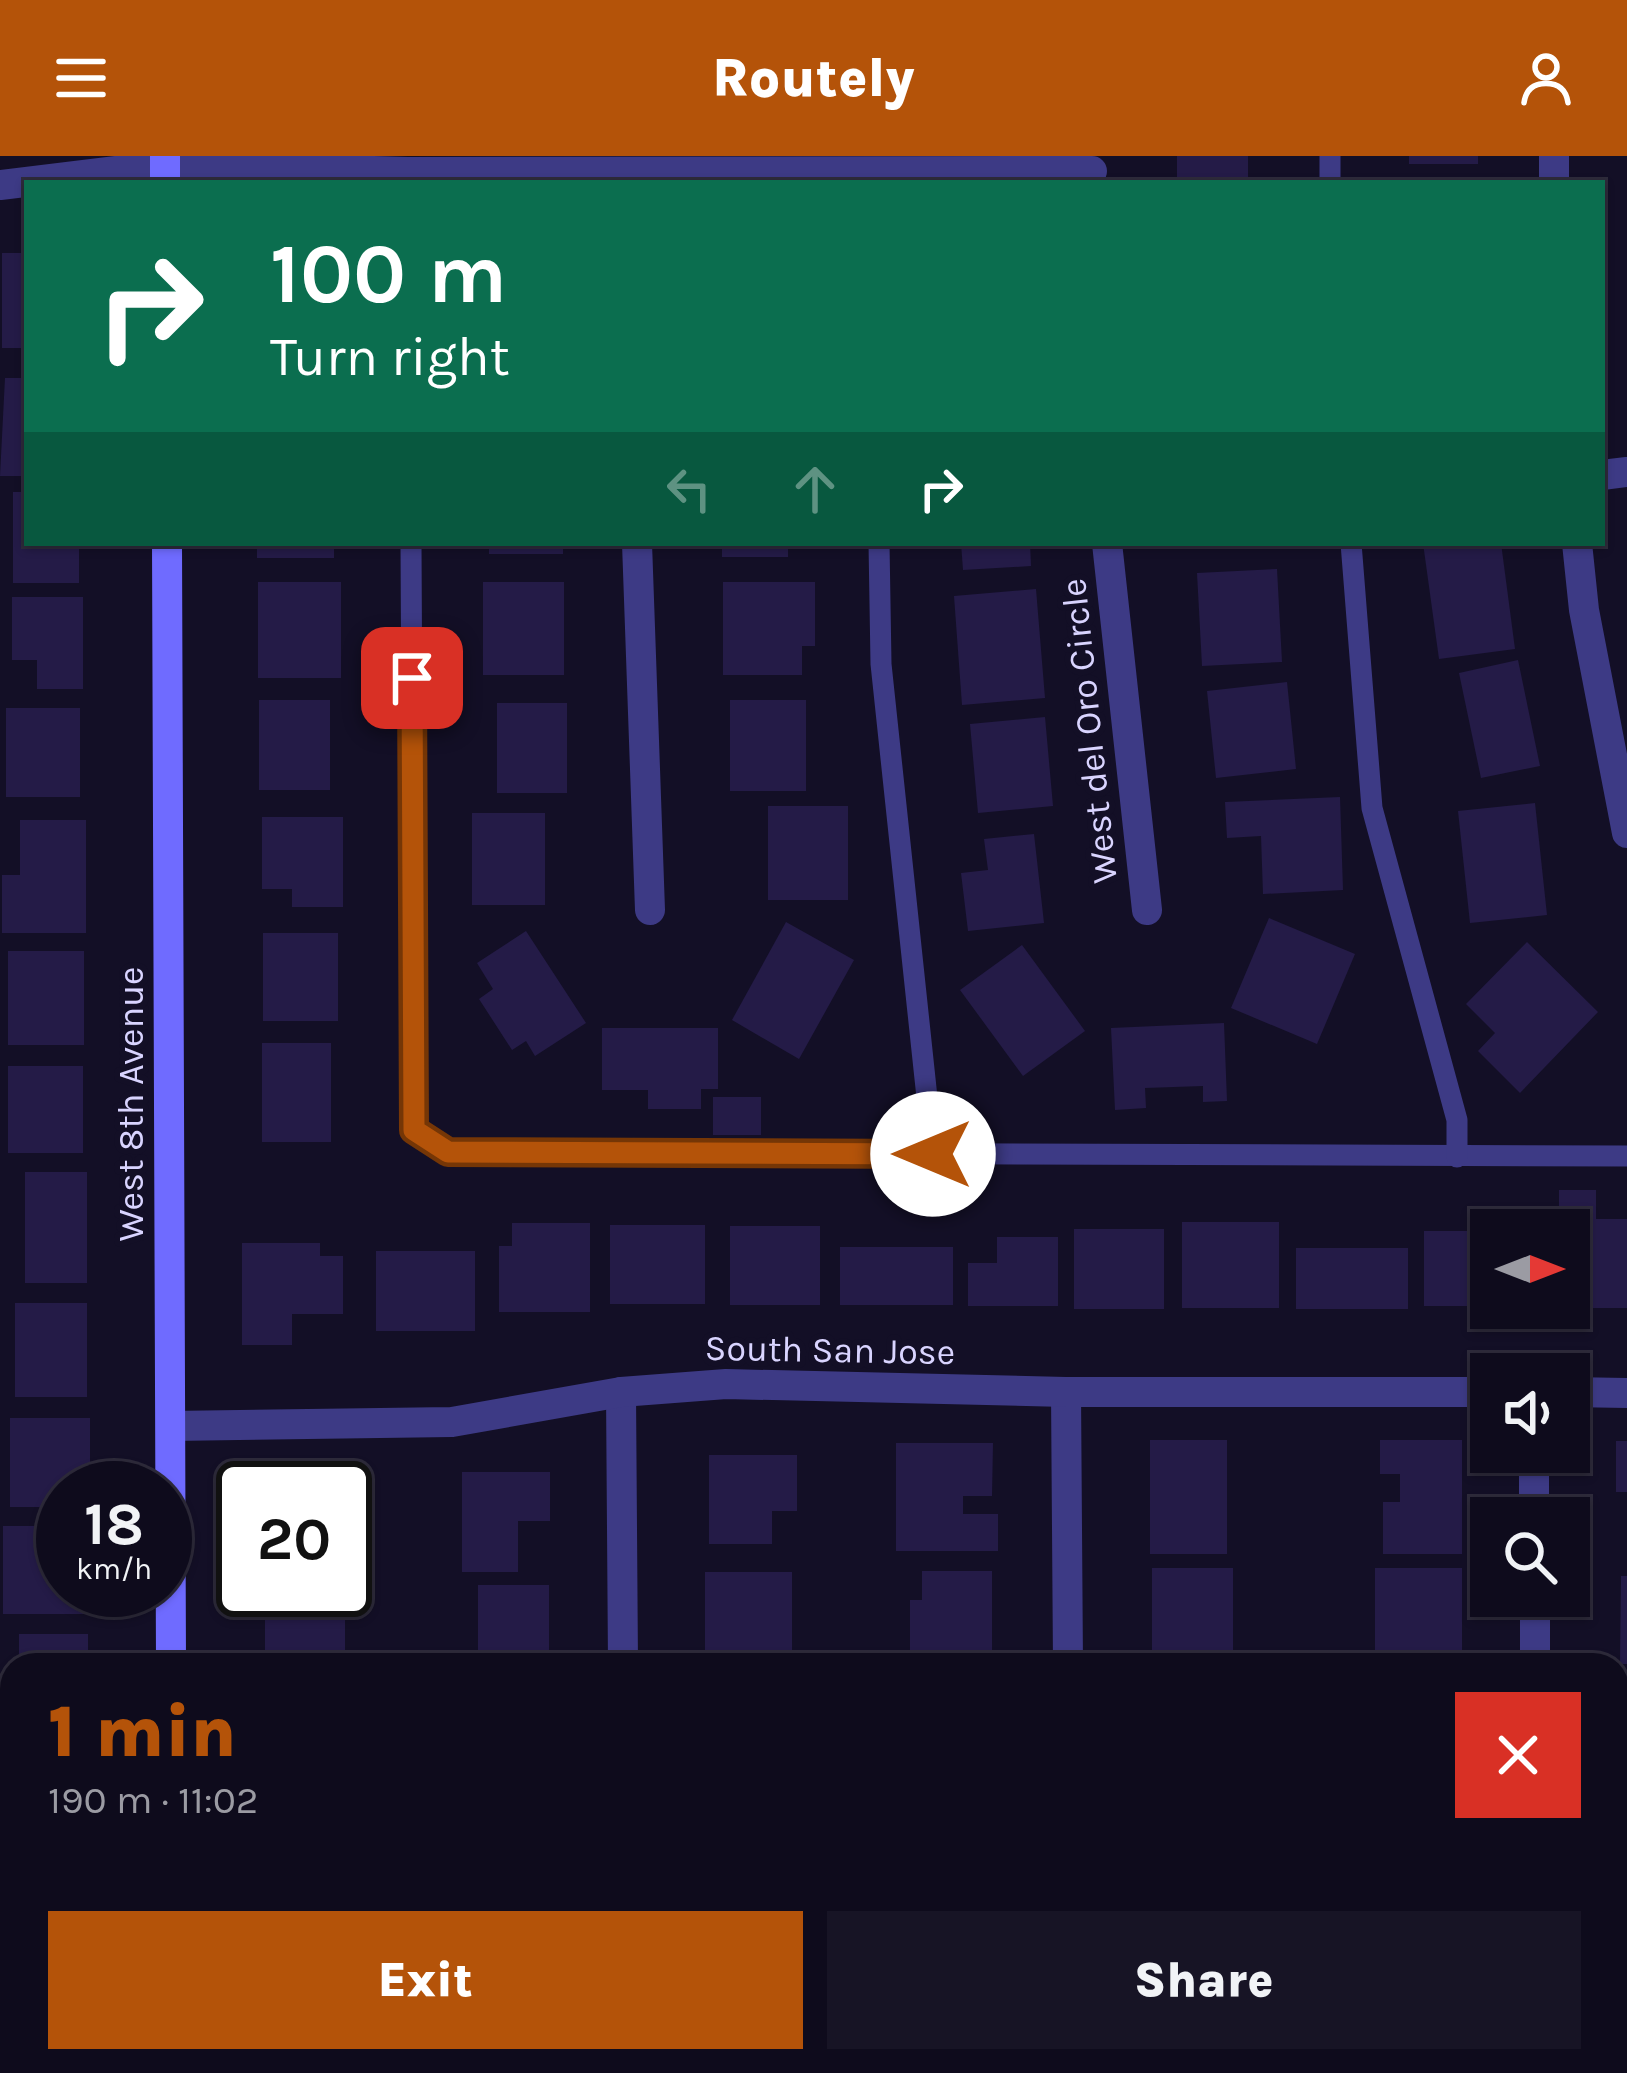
<!DOCTYPE html>
<meta charset="utf-8">
<style>
:root{--surface:#0e0b1c;--page:#171425;--text:#f1f3f6;--muted:#9b9ba3;--line:#2e2b3b;--accent:#b45309}
body{margin:0;font-family:Karla,sans-serif;background:var(--page);color:var(--text);height:100vh;display:flex;flex-direction:column;font-size:45px;white-space:nowrap}
*{box-sizing:border-box;margin:0}
p{font-size:39px;color:var(--muted)}
.icon{flex:none;width:66px;height:66px;fill:none;stroke:currentColor;stroke-width:2;stroke-linecap:round;stroke-linejoin:round}
.map{position:relative;flex:1;overflow:hidden}
.sheet{position:absolute;left:0px;top:1497px;width:1629px;height:420px;display:flex;flex-direction:column;background:var(--surface);border-radius:36px 36px 0 0;box-shadow:0 3px 9px #0004,0 0 0 3px var(--line)}
.sheet>*{flex:none}
.banner{position:absolute;left:24px;top:24px;width:1581px;height:366px;border-radius:0px;box-shadow:0 3px 9px #0004,0 0 0 3px var(--line);background:#0b6e4f;color:#fff;overflow:hidden}
.needle{width:78px;rotate:90deg}
.buttons{position:absolute;left:1470px;top:1053px;display:grid;gap:24px}
.buttons a{display:grid;place-items:center;width:120px;height:120px;border-radius:0px;background:var(--surface);box-shadow:0 3px 9px #0004,0 0 0 3px var(--line);font-size:60px}
.speed{position:absolute;left:36px;top:1305px;display:flex;gap:24px;font-size:60px;font-weight:700;text-align:center}
.speed>*{display:grid;place-content:center;width:156px;height:156px;border-radius:50%;background:var(--surface);box-shadow:0 3px 9px #0004,0 0 0 3px var(--line);line-height:1}
.speed small{font-size:30px;font-weight:400}
.speed .limit{border:6px solid #111;border-radius:18px;background:#fff;color:#111}
.pin{position:absolute;display:grid;place-items:center;width:102px;height:102px;color:#fff;margin:-51px;border-radius:24px;box-shadow:0 6px 18px #0006}
.me{position:absolute;width:132px;margin:-66px;rotate:270deg;stroke-linejoin:round;filter:drop-shadow(0 0 9px #0008)}
.turn{display:flex;align-items:center;gap:42px;height:252px;padding:0 48px;font-size:54px}
.turn .icon{width:156px;height:156px;stroke-width:2.5}
.turn b{display:block;font-size:84px;line-height:102px}
.lanes{display:flex;align-items:center;height:114px;padding:0 48px;background:#0003;justify-content:center;gap:60px;direction:ltr}
.lanes .off{opacity:.35}
.round{display:grid;place-items:center;flex:none;width:126px;height:126px;border-radius:0px;background:var(--page)}
.summary{display:flex;align-items:center;justify-content:space-between;height:204px;padding:0 48px}
h1{font-size:72px;font-weight:800;line-height:90px;color:var(--accent)}
.cta{display:flex;gap:24px;margin-top:auto;padding:24px 48px}
.cta a{flex:1;height:138px;border-radius:0px;background:var(--accent);color:#fff;font-size:48px;font-weight:800;line-height:138px;text-align:center}
.cta a+a{background:var(--page);color:var(--text)}
header{display:flex;justify-content:space-between;align-items:center;height:156px;padding:0 48px;background:var(--accent);color:#fff;font-size:54px;font-weight:800}
.map>svg:first-child{display:block}
.building{fill:#241b47}
.lines{fill:none;stroke-linecap:round;stroke-linejoin:round}
.lane{stroke:#3d3a85;stroke-width:21}
.street{stroke:#3d3a85;stroke-width:30}
.secondary{stroke:#6f6bff;stroke-width:30}
.route-casing{stroke:#753606;stroke-width:30}
.route{stroke:#b45309;stroke-width:21}
.labels{text-anchor:middle;stroke-width:12;stroke-linejoin:round;paint-order:stroke}
.street-label{font-size:36px;fill:#d9d4ff;stroke:#130f26}
</style>
<header><svg class="icon" aria-label="menu" viewBox="0 0 24 24"><path d="M4 6h16M4 12h16M4 18h16"/></svg>Routely<svg class="icon" aria-label="person" viewBox="0 0 24 24"><circle cx="12" cy="8" r="4"/><path d="M4 21q1-7 8-7t8 7"/></svg></header>
<div class="map">
<svg width="1627" height="1917" viewBox="0 0 1627 1917">
<rect width="100%" height="100%" fill="#130f26"/>
<!-- building -->
<g class="building">
<rect x="1177" y="0" width="71" height="27"/>
<rect x="1409" y="0" width="69" height="8"/>
<rect x="2" y="97" width="25" height="95"/>
<path d="M 5,222 L 27,222 L 27,320 L 0,320 Z"/>
<path d="M 13,336 L 27,336 L 27,387 L 79,387 L 79,427 L 13,427 Z"/>
<rect x="257" y="387" width="77" height="15"/>
<rect x="489" y="387" width="74" height="11"/>
<rect x="722" y="387" width="66" height="14"/>
<path d="M 961,387 L 1030,387 L 1031,410 L 963,414 Z"/>
<path d="M 1423,387 L 1501,387 L 1515,493 L 1439,503 Z"/>
<path d="M 1277,413 L 1282,506 L 1202,510 L 1197,417 Z"/>
<rect x="258" y="426" width="83" height="96"/>
<rect x="483" y="426" width="81" height="93"/>
<path d="M 723,426 L 815,426 L 815,490 L 802,490 L 802,519 L 723,519 Z"/>
<path d="M 1036,433 L 1045,542 L 962,549 L 954,440 Z"/>
<path d="M 12,441 L 83,441 L 83,533 L 37,533 L 37,504 L 12,504 Z"/>
<path d="M 1518,504 L 1540,610 L 1481,622 L 1459,517 Z"/>
<path d="M 1287,526 L 1296,613 L 1216,622 L 1207,535 Z"/>
<rect x="259" y="544" width="71" height="90"/>
<rect x="730" y="544" width="76" height="91"/>
<rect x="497" y="547" width="70" height="90"/>
<rect x="6" y="552" width="74" height="89"/>
<path d="M 1045,561 L 1053,650 L 978,657 L 970,568 Z"/>
<path d="M 1340,641 L 1343,734 L 1263,738 L 1261,680 L 1227,682 L 1225,646 Z"/>
<path d="M 1535,647 L 1547,759 L 1470,767 L 1458,655 Z"/>
<rect x="768" y="650" width="80" height="94"/>
<rect x="472" y="657" width="73" height="92"/>
<path d="M 262,661 L 343,661 L 343,751 L 292,751 L 292,733 L 262,733 Z"/>
<path d="M 20,664 L 86,664 L 86,777 L 2,777 L 2,719 L 20,719 Z"/>
<path d="M 1034,678 L 1044,767 L 968,775 L 961,717 L 988,714 L 984,683 Z"/>
<path d="M 1269,762 L 1355,798 L 1317,888 L 1231,852 Z"/>
<path d="M 786,766 L 854,804 L 799,903 L 732,864 Z"/>
<path d="M 526,775 L 586,867 L 535,900 L 526,885 L 512,894 L 479,843 L 493,833 L 477,807 Z"/>
<rect x="263" y="777" width="75" height="88"/>
<path d="M 1527,786 L 1598,856 L 1520,937 L 1478,895 L 1495,877 L 1466,848 Z"/>
<path d="M 1022,789 L 1085,875 L 1023,920 L 960,834 Z"/>
<rect x="8" y="795" width="76" height="94"/>
<path d="M 1224,867 L 1227,945 L 1203,946 L 1203,930 L 1145,932 L 1146,952 L 1115,954 L 1111,872 Z"/>
<path d="M 602,872 L 718,872 L 718,933 L 701,933 L 701,953 L 648,953 L 648,934 L 602,934 Z"/>
<rect x="262" y="887" width="69" height="99"/>
<rect x="8" y="910" width="75" height="87"/>
<rect x="713" y="941" width="48" height="38"/>
<rect x="25" y="1016" width="62" height="111"/>
<path d="M 1559,1034 L 1596,1034 L 1596,1063 L 1627,1063 L 1627,1152 L 1569,1152 L 1569,1074 L 1535,1074 L 1535,1063 L 1559,1063 Z"/>
<rect x="1182" y="1066" width="97" height="86"/>
<path d="M 512,1067 L 590,1067 L 590,1156 L 499,1156 L 499,1090 L 512,1090 Z"/>
<rect x="610" y="1069" width="95" height="79"/>
<rect x="730" y="1070" width="90" height="79"/>
<rect x="1074" y="1073" width="90" height="80"/>
<rect x="1424" y="1075" width="67" height="75"/>
<path d="M 997,1081 L 1058,1081 L 1058,1150 L 968,1150 L 968,1107 L 997,1107 Z"/>
<path d="M 242,1087 L 320,1087 L 320,1100 L 343,1100 L 343,1158 L 292,1158 L 292,1189 L 242,1189 Z"/>
<rect x="840" y="1091" width="113" height="58"/>
<rect x="1296" y="1092" width="112" height="61"/>
<rect x="376" y="1095" width="99" height="80"/>
<rect x="15" y="1147" width="72" height="94"/>
<path d="M 10,1262 L 90,1262 L 90,1332 L 63,1332 L 63,1351 L 10,1351 Z"/>
<rect x="1150" y="1284" width="77" height="114"/>
<path d="M 1380,1284 L 1462,1284 L 1462,1398 L 1383,1398 L 1383,1346 L 1400,1346 L 1400,1318 L 1380,1318 Z"/>
<rect x="1616" y="1285" width="11" height="51"/>
<path d="M 896,1287 L 993,1287 L 992,1340 L 963,1340 L 963,1358 L 998,1358 L 998,1395 L 896,1395 Z"/>
<path d="M 709,1299 L 797,1299 L 797,1355 L 772,1355 L 772,1388 L 709,1388 Z"/>
<path d="M 462,1316 L 550,1316 L 550,1365 L 518,1365 L 518,1416 L 462,1416 Z"/>
<rect x="260" y="1321" width="78" height="11"/>
<path d="M 3,1370 L 63,1370 L 63,1434 L 87,1434 L 87,1458 L 3,1458 Z"/>
<rect x="1152" y="1412" width="81" height="89"/>
<rect x="1375" y="1412" width="87" height="91"/>
<path d="M 922,1415 L 992,1415 L 992,1503 L 910,1503 L 910,1444 L 922,1444 Z"/>
<rect x="705" y="1416" width="87" height="88"/>
<path d="M 1621,1420 L 1627,1420 L 1627,1508 L 1620,1508 Z"/>
<rect x="478" y="1429" width="71" height="80"/>
<rect x="265" y="1449" width="80" height="60"/>
<rect x="19" y="1478" width="69" height="31"/>
<rect x="1617" y="1534" width="10" height="88"/>
<rect x="1621" y="1644" width="6" height="89"/>
<rect x="1621" y="1756" width="6" height="104"/>
<rect x="0" y="1829" width="12" height="65"/>
<rect x="53" y="1905" width="63" height="12"/>
<path d="M 498,1905 L 521,1905 L 533,1917 L 486,1917 Z"/>
<path d="M 565,1905 L 569,1905 L 582,1917 L 553,1917 Z"/>
<path d="M 697,1905 L 720,1905 L 724,1917 L 666,1917 Z"/>
<rect x="886" y="1905" width="86" height="12"/>
<rect x="1184" y="1905" width="56" height="12"/>
<rect x="1374" y="1905" width="83" height="12"/>
</g>
<g class="lines">
<!-- lane -->
<g class="lane">
<path d="M 1330,0 L 1330,27"/>
<path d="M 411,387 L 414,974 L 448,996 L 1627,1000"/>
<path d="M 879,387 L 881,508 L 933,998"/>
<path d="M 1351,387 L 1372,652 L 1457,964 L 1457,1001"/>
</g>
<!-- street -->
<g class="street">
<path d="M 1554,0 L 1554,27"/>
<path d="M 0,29 L 165,9 L 408,16 L 1092,15"/>
<path d="M 1602,319 L 1627,316"/>
<path d="M 637,387 L 650,754"/>
<path d="M 1107,387 L 1147,754"/>
<path d="M 1577,387 L 1584,454 L 1627,677"/>
<path d="M 621,1236 L 623,1509"/>
<path d="M 1066,1236 L 1068,1509"/>
<path d="M 1569,1236 L 1627,1237"/>
<path d="M 171,1270 L 452,1266 L 621,1236 L 726,1228 L 1066,1236 L 1491,1236"/>
<path d="M 1534,1296 L 1534,1362"/>
<path d="M 1535,1440 L 1535,1509"/>
<path d="M 0,1753 L 12,1753"/>
<path d="M 1070,1905 L 1070,1917"/>
<path d="M 1537,1905 L 1537,1917"/>
</g>
<!-- secondary -->
<g class="secondary">
<path d="M 165,0 L 165,27"/>
<path d="M 167,387 L 171,1509"/>
<path d="M 171,1905 L 171,1917"/>
</g>
</g>
<g class="lines">
<defs>
<path id="route" d="M 412,522 L 414,974 L 448,996 L 933,998"/>
</defs>
<!-- route casing -->
<use href="#route" class="route-casing"/>
<!-- route -->
<use href="#route" class="route"/>
</g>
<g class="labels">
<!-- street labels -->
<g class="street-label">
<text transform="translate(1088 575) rotate(-96)" y="13">West del Oro Circle</text>
<text transform="translate(130 948) rotate(-90)" y="13">West 8th Avenue</text>
<text transform="translate(830 1193) rotate(1)" y="13">South San Jose</text>
</g>
</g>
</svg>
<div class="buttons">
<a><svg class="needle" viewBox="-14 -14 28 28"><path d="M0-13l5 13h-10z" fill="#e53935"/><path d="M0 13l5-13h-10z" fill="#9b9ba3"/></svg></a>
<a><svg class="icon" aria-label="sound" viewBox="0 0 24 24"><path d="M4 9h4l5-4v14l-5-4H4zM17 9q2 3 0 6"/></svg></a>
<a><svg class="icon" aria-label="search" viewBox="0 0 24 24"><circle cx="10" cy="10" r="6"/><path d="M15 15l6 6"/></svg></a>
</div>
<div class="speed"><div>18<small>km/h</small></div><div class="limit">20</div></div>
<div class="pin" style="left:412px;top:522px;background:#d93025"><svg class="icon" aria-label="arrive" viewBox="0 0 24 24"><path d="M6 21V4h12l-3 4 3 4H6"/></svg></div>
<svg class="me" style="left:933px;top:998px" viewBox="-20 -20 40 40"><circle r="19" fill="#fff"/><path d="M0-13L10 11 0 6-10 11z" fill="#b45309"/></svg>
<div class="banner">
<div class="turn"><svg class="icon" aria-label="right" viewBox="0 0 24 24"><path d="M7 20v-9h11M14 6l5 5-5 5"/></svg><div><b>100 m</b>Turn right</div></div>
<div class="lanes"><svg class="icon off" aria-label="left" viewBox="0 0 24 24"><path d="M17 20v-9H6M10 6l-5 5 5 5"/></svg><svg class="icon off" aria-label="ahead" viewBox="0 0 24 24"><path d="M12 20V5M6 11l6-6 6 6"/></svg><svg class="icon" aria-label="right" viewBox="0 0 24 24"><path d="M7 20v-9h11M14 6l5 5-5 5"/></svg></div>
</div>
<section class="sheet">
<div class="summary"><div><h1>1 min</h1><p>190 m · 11:02</p></div><a class="round" style="background:#d93025;color:#fff"><svg class="icon" aria-label="close" viewBox="0 0 24 24"><path d="M6 6l12 12M18 6L6 18"/></svg></a></div>
<div class="cta"><a>Exit</a><a>Share</a></div>
</section>
</div>
